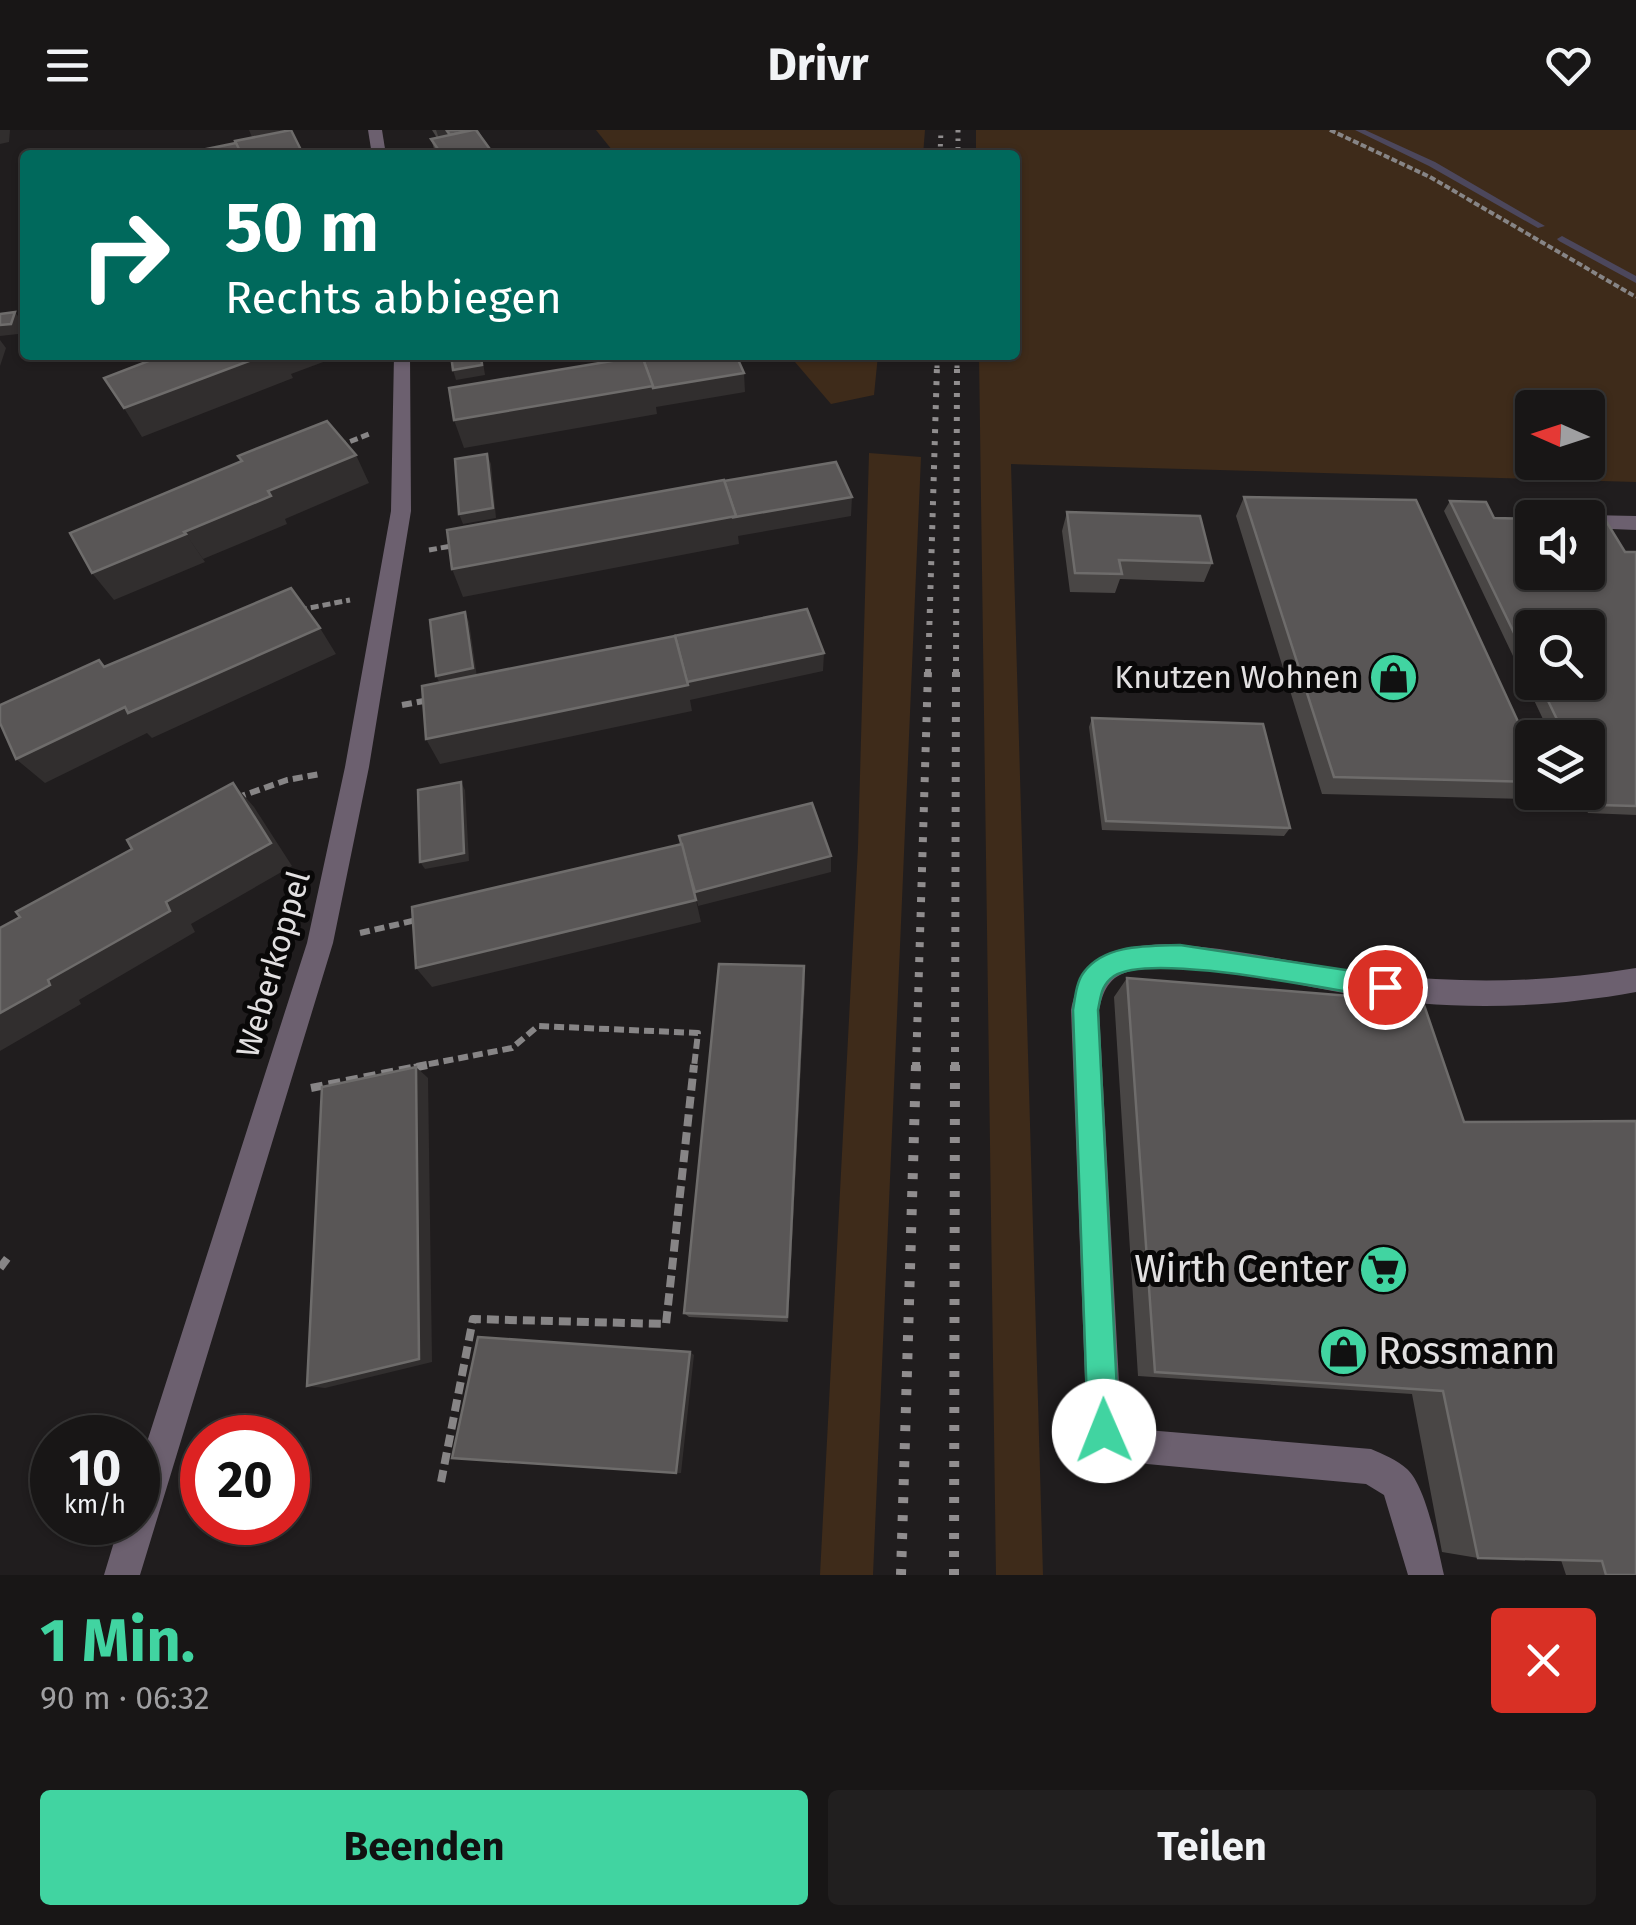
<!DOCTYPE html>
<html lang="de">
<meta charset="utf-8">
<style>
:root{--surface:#181616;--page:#211f1f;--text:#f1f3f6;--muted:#9f9fa1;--line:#363535;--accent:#41d4a1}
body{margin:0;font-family:"Fira Sans",sans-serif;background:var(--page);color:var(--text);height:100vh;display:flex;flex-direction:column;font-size:38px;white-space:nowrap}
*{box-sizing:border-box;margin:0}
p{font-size:32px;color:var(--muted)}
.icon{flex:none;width:55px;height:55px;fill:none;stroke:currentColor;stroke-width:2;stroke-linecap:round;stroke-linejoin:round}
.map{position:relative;height:1445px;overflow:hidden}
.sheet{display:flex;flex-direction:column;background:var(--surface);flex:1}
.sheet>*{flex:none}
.guide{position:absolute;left:20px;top:20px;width:1000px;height:210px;border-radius:10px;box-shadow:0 2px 8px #0004,0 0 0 2px var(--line);background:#00695c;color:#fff;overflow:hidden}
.needle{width:65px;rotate:273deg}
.buttons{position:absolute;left:1515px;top:260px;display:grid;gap:20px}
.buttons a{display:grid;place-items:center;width:90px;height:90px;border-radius:10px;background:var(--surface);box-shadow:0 2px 8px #0004,0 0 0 2px var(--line);font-size:50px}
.speed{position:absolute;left:30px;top:1285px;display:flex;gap:20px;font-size:50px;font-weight:700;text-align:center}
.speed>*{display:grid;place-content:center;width:130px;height:130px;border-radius:50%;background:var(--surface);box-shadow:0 2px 8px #0004,0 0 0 2px var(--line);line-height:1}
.speed small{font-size:25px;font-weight:400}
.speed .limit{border:15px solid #d22;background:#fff;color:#111}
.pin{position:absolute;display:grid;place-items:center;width:85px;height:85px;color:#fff;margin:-42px;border:5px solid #fff;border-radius:50%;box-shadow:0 2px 10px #0007}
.me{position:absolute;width:110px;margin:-55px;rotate:359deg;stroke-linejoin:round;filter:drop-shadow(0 0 8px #0008)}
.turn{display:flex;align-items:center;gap:35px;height:210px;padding:0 40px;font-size:45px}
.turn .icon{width:130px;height:130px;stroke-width:2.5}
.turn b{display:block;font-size:70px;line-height:85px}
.round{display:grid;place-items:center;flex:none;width:105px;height:105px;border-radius:10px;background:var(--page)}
.overview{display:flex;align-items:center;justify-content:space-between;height:170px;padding:0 40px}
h1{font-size:60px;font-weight:700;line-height:75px;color:var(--accent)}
.action{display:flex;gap:20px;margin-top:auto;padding:20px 40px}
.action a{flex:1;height:115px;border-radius:10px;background:var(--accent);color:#111;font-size:40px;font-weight:700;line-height:115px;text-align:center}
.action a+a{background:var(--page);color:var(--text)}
header{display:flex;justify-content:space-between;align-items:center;height:130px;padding:0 40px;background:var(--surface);font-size:45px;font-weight:700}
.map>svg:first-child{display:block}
.green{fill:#3e2b1a;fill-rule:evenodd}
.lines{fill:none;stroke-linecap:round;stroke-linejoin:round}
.stream{fill:#4c475c;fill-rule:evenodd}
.path-far3{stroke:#878586;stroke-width:4;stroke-dasharray:6 2.5;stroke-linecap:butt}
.path-far2{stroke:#878586;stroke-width:5;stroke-dasharray:8 4;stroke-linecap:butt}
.path-far1{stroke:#878586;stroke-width:6;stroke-dasharray:10 5;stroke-linecap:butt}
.path{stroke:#878586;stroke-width:8;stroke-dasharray:12 6;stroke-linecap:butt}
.minor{fill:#6c606f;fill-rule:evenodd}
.rail-far3{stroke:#908d8e;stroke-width:5;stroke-dasharray:2.5 6;stroke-linecap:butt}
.rail-far2{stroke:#908d8e;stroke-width:6;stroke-dasharray:4 8;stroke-linecap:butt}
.rail-far1{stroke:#908d8e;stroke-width:8;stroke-dasharray:5 10;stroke-linecap:butt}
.rail{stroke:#908d8e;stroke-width:10;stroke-dasharray:6 12;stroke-linecap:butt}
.wall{fill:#494645;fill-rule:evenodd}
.shaded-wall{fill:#312e2e}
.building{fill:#595656;stroke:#6e6c6b;stroke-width:2.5}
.route{fill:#41d4a1;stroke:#2a8a69;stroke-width:2.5}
.labels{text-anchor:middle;stroke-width:10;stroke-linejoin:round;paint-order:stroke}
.poi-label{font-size:32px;fill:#e2e0e1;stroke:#090808;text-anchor:end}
.street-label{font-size:32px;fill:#e2e0e1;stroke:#090808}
.near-poi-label{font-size:38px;fill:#e2e0e1;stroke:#090808;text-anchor:end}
</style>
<header><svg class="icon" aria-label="menu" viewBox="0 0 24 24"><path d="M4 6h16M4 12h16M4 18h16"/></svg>Drivr<svg class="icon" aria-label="heart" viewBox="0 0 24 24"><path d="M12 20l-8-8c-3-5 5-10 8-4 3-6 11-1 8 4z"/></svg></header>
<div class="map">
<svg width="1636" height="1445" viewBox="0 0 1636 1445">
<rect width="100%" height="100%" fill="#201d1e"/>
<!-- green -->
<g class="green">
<path d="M 596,0 L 925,0 L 923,25 L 616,25 Z"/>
<path d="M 976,0 L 1636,0 L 1636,352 L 1011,334 L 1043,1445 L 996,1445 L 979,225 L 1015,225 L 1015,25 L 976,25 ZM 1532,278 L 1588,278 L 1588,332 L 1532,332 Z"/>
<path d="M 789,225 L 878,225 L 874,265 L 831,274 Z"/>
<path d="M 869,323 L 921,327 L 873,1445 L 820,1445 L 858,717 Z"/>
</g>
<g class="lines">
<!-- stream -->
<g class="stream">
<path d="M 1355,0 L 1365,0 L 1435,32 L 1545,96 L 1538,98 L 1429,36 Z"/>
<path d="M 1562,106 L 1636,146 L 1636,153 L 1559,111 L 1557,109 Z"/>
</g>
<!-- path-far3 -->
<path class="path-far3" d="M 1330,0 L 1430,47 L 1636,167"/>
<!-- path-far2 -->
<g class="path-far2">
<path d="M 339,316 L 369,304"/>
<path d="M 429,420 L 457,415"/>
<path d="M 299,480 L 350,470"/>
</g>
<!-- path-far1 -->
<g class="path-far1">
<path d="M 402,575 L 429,570"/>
<path d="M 236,668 L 287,650 L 320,644"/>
<path d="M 360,803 L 421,789"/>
<path d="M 414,937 L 512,918 L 538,896 L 698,903 L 694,937"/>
</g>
<!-- path -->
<g class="path">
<path d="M 311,958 L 427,935"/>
<path d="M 0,1138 L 9,1126"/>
<path d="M 441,1352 L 473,1189 L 666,1194 L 694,935"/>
</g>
<!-- minor -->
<g class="minor">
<path d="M 368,0 L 382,0 L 386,25 L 372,25 Z"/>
<path d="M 394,225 L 410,225 L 411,381 L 369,637 L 333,813 L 140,1445 L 104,1445 L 120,1392 L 138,1392 L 138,1340 L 307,813 L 345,637 L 391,381 Z"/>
<path d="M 1588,385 L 1636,386 L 1636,400 L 1588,398 L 1588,388 L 1581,388 Z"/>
<path d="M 1166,814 C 1241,818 1312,837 1385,845 C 1469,854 1553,852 1636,838 L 1636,862 C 1544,879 1447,881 1355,865 C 1285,854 1208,828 1136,840 C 1111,844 1104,857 1099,880 L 1121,1290 L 1147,1300 L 1371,1319 C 1383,1324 1397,1330 1407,1339 C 1426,1356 1438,1419 1444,1445 L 1408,1445 L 1384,1365 L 1366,1354 L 1147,1334 L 1092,1313 L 1087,1301 L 1071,880 C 1084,822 1112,817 1166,814 Z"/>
</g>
<!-- rail-far3 -->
<g class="rail-far3">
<path d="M 958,0 L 958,25"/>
<path d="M 940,25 L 941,0"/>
<path d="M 937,238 L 937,225"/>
<path d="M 957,238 L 957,225"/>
</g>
<!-- rail-far2 -->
<g class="rail-far2">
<path d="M 928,543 L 937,235"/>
<path d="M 956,543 L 957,235"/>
</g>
<!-- rail-far1 -->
<g class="rail-far1">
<path d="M 916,937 L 928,541"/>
<path d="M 955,937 L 956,541"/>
</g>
<!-- rail -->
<g class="rail">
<path d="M 901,1445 L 916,935"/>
<path d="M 954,1445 L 955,935"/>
</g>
</g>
<!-- wall -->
<g class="wall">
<path d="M 432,0 L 478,0 L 493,25 L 436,25 L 431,9 L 437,8 Z"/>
<path d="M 1244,367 L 1532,622 L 1532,662 L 1536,662 L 1529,669 L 1322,664 L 1236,386 Z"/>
<path d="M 1450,371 L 1494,388 L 1625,422 L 1636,422 L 1636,685 L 1588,683 L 1578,662 L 1588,662 L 1588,608 L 1552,608 L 1444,381 ZM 1532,498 L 1588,552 L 1532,552 Z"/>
<path d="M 1067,382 L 1212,433 L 1204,452 L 1120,449 L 1115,463 L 1070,462 L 1062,401 Z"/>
<path d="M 1092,588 L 1290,698 L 1284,706 L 1102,700 L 1089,597 Z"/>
<path d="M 1127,848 L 1464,992 L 1636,1445 L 1566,1445 L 1561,1430 L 1478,1428 L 1442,1422 L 1412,1264 L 1138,1246 L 1114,867 Z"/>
<path d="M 805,850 L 788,1192 L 689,1187 L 684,1183 Z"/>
</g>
<!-- shaded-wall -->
<g class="shaded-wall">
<path d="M 0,0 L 10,0 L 9,12 L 0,14 Z"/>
<path d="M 249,0 L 289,0 L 252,7 Z"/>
<path d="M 436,0 L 478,0 L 447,1 L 450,10 L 440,12 Z"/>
<path d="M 239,19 L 242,25 L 208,25 Z"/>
<path d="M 301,20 L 303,25 L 275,25 Z"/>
<path d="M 15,182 L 22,192 L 18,204 L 0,206 L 0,195 Z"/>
<path d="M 0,210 L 6,218 L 0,236 Z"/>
<path d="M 265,225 L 342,225 L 291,244 L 293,248 L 142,307 L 124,278 Z"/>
<path d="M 481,225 L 482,225 L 485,245 L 456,250 L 453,240 Z"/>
<path d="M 744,243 L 745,262 L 656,277 L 657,284 L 464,318 L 454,290 L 653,256 Z"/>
<path d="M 487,324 L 491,334 L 496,388 L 463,394 L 459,384 Z"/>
<path d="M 356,325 L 369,353 L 285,389 L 287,394 L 203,429 L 184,402 L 268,361 Z"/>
<path d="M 852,367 L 851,386 L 738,406 L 739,414 L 463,467 L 452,439 L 736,386 Z"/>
<path d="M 186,404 L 205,432 L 114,470 L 92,443 Z"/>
<path d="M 465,482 L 469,492 L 477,547 L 441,555 L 436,546 Z"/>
<path d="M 320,498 L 336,524 L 152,608 L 147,603 L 45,653 L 16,629 L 125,577 Z"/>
<path d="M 824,523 L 823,541 L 690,570 L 692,581 L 440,634 L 426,609 Z"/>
<path d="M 461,652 L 465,660 L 469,731 L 425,739 L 420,732 Z"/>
<path d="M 233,653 L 254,677 L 292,736 L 191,794 L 195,802 L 79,870 L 81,874 L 0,921 L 0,883 L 166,772 Z"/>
<path d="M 831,726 L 831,742 L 698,776 L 695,762 Z"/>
<path d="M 696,770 L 701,792 L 432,857 L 416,838 Z"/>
<path d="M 804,836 L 805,850 L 788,1192 L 787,1187 Z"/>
<path d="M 416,937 L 428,948 L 432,1232 L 325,1258 L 307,1256 Z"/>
<path d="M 690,1222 L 694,1225 L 681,1343 L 676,1343 Z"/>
</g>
<!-- building -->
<g class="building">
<path d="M 291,0 L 301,20 L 275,25 L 241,25 L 235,11 Z"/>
<path d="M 450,0 L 473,0 L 450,5 L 447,1 Z"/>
<path d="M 473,0 L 476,0 L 492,22 L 478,25 L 442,25 L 431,9 Z"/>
<path d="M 236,13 L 239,19 L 208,25 L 199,25 L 197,21 Z"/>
<path d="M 15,182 L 11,194 L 0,195 L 0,184 Z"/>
<path d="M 164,225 L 265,225 L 124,278 L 104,248 Z"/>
<path d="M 451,225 L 481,225 L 482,235 L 453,240 Z"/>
<path d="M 666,225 L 736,225 L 744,243 L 653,258 L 643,229 Z"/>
<path d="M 642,226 L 653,256 L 454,290 L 449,258 Z"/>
<path d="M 327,291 L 356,325 L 268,361 L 271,366 L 184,402 L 186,404 L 92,443 L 70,403 L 242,331 L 238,326 Z"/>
<path d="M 487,324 L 493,378 L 459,384 L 455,329 Z"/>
<path d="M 836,332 L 852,367 L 735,387 L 736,386 L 724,351 Z"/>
<path d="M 724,350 L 736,386 L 452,439 L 447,400 Z"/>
<path d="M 1244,367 L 1416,370 L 1532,622 L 1532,652 L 1334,647 Z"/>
<path d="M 1450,371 L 1486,372 L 1494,388 L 1532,389 L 1532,442 L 1588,442 L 1588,390 L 1606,391 L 1625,422 L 1636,422 L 1636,676 L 1599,675 L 1588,652 L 1588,608 L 1566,608 L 1539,552 L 1588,552 L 1588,498 L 1532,498 L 1532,540 Z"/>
<path d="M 1067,382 L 1200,386 L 1212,433 L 1119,430 L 1122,444 L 1075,443 Z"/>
<path d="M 291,458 L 320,498 L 128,583 L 125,577 L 16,629 L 0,593 L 0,575 L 99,530 L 104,537 Z"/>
<path d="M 807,479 L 824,523 L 687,552 L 675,506 L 674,506 Z"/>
<path d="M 465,482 L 473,538 L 436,546 L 430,490 Z"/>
<path d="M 675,506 L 688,555 L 426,609 L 422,556 Z"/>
<path d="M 1092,588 L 1263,594 L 1290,698 L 1106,691 Z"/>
<path d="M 461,652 L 464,723 L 420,732 L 418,660 Z"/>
<path d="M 233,653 L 271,713 L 166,772 L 170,781 L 48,850 L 50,855 L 0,883 L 0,798 L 20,787 L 16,782 L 132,719 L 127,710 Z"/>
<path d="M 812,673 L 831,726 L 695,762 L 679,706 Z"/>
<path d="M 682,714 L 696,770 L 416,838 L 412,777 Z"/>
<path d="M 719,834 L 804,836 L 787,1187 L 684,1183 Z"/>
<path d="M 1127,848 L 1423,872 L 1464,992 L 1636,991 L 1636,1445 L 1606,1445 L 1602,1431 L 1478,1428 L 1443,1261 L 1155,1242 Z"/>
<path d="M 416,937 L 419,1229 L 307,1256 L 322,957 Z"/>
<path d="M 478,1207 L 690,1222 L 676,1343 L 452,1328 Z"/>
</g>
<!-- route -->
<path class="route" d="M 1180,815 L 1385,846 L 1393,849 L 1397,857 L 1393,865 L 1385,868 C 1333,861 1152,821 1114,846 C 1101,855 1101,866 1098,880 L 1119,1301 L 1115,1312 L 1104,1317 L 1092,1312 L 1088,1301 L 1073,880 C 1075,869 1076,852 1084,842 C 1105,814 1148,816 1180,815 Z"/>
<!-- icons -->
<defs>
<symbol id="shop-disc" viewBox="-11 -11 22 22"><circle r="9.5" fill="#41d4a1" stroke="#090808"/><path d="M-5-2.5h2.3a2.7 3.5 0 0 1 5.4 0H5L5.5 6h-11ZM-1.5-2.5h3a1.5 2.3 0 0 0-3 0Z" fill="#111"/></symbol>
<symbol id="supermarket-disc" viewBox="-11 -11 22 22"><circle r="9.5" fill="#41d4a1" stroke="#090808"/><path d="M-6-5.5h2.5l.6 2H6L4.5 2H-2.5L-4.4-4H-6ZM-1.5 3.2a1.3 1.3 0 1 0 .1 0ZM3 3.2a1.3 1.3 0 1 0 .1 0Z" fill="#111"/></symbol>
</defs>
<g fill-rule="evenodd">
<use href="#shop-disc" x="1366" y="520" width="55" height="55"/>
<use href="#supermarket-disc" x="1356" y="1112" width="55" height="55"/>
<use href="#shop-disc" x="1316" y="1194" width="55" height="55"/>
</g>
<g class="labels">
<!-- poi labels -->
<g class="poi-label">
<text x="1359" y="558">Knutzen Wohnen</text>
</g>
<!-- street labels -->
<g class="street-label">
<text transform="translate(273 834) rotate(-74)" y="11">Weberkoppel</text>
</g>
<!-- near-poi labels -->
<g class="near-poi-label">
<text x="1349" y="1152">Wirth Center</text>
<text x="1378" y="1234" text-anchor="start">Rossmann</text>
</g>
</g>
</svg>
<div class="buttons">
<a><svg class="needle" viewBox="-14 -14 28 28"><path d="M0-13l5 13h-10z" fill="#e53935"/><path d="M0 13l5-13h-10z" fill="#9f9fa1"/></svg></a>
<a><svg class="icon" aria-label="sound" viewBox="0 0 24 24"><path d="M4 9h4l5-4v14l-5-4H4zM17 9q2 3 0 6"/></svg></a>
<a><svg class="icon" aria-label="search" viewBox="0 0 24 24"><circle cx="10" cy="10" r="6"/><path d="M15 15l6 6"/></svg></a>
<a><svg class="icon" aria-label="layers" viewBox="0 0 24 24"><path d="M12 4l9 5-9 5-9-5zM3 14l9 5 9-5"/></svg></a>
</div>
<div class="speed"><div>10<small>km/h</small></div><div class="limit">20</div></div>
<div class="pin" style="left:1385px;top:857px;background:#d93025"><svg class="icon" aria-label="arrive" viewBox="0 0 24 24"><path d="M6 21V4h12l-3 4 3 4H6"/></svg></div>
<svg class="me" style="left:1104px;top:1301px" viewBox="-20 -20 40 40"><circle r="19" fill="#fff"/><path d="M0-13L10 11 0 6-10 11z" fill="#41d4a1"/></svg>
<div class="guide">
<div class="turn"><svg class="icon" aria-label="right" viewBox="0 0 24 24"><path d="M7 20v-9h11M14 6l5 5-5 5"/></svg><div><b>50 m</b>Rechts abbiegen</div></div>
</div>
</div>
<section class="sheet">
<div class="overview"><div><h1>1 Min.</h1><p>90 m · 06:32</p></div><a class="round" style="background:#d93025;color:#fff"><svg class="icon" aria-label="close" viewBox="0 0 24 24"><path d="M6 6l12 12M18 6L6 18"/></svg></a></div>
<div class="action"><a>Beenden</a><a>Teilen</a></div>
</section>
